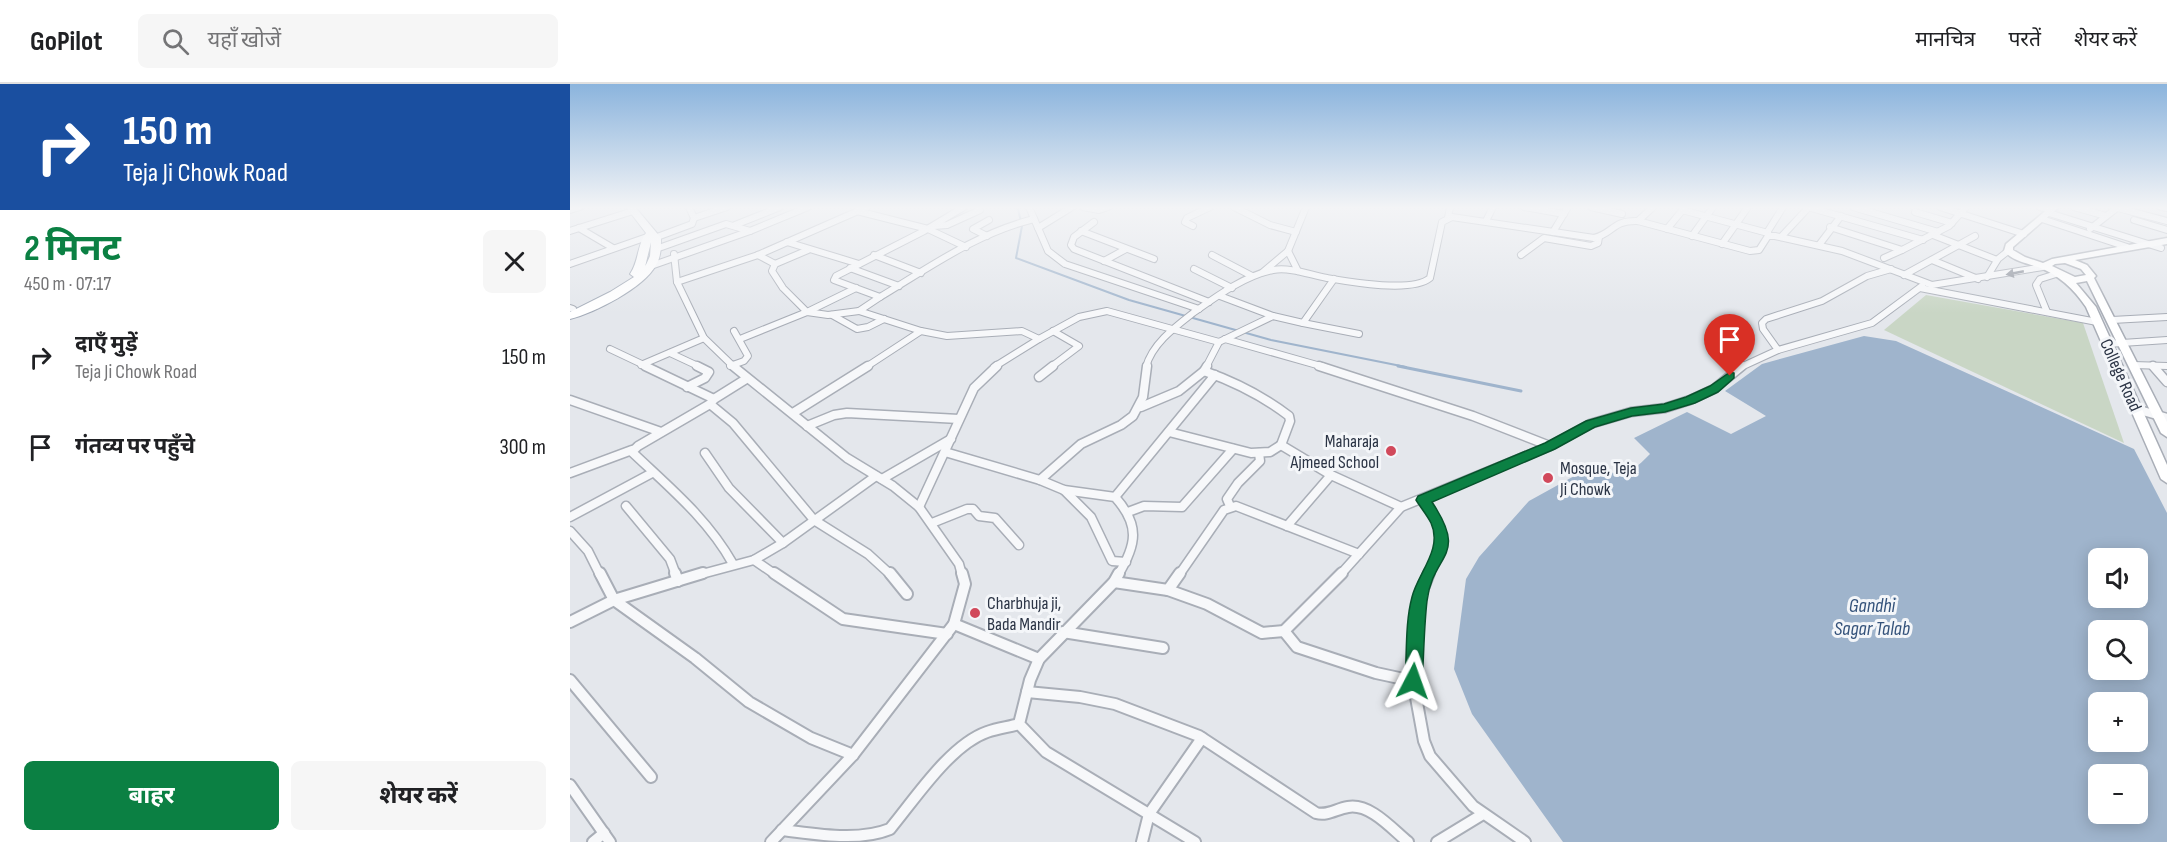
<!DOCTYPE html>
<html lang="hi">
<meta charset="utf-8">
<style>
:root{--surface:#fff;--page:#f6f6f6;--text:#202124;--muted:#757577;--line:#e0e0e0;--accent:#0b8043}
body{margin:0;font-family:"Sofia Sans Condensed","Noto Sans Devanagari",sans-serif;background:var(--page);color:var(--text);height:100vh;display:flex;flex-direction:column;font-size:22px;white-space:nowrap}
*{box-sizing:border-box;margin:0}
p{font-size:20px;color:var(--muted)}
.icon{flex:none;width:33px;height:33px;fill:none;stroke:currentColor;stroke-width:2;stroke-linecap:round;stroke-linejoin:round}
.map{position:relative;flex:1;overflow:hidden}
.details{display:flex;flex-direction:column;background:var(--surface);width:570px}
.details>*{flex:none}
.banner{background:#1a4fa0;color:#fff;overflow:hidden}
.fabs{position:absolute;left:1518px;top:464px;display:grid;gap:12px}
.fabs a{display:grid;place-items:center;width:60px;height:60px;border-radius:9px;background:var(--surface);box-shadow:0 3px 15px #0003;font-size:30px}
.pin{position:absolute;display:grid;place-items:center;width:51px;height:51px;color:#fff;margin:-62px -26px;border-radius:50% 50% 50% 0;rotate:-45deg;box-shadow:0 0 6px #0007}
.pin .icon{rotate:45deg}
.me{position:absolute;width:66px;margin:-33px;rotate:4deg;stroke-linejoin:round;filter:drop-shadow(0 0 4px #0008)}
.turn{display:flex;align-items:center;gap:21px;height:126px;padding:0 24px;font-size:27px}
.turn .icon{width:78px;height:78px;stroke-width:2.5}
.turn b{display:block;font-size:42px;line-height:51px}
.round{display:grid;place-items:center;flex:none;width:63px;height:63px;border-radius:9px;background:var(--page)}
.summary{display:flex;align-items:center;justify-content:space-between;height:102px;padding:0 24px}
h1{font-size:36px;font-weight:700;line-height:45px;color:var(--accent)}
.primary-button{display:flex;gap:12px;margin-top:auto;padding:12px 24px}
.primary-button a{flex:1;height:69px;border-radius:9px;background:var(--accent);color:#fff;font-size:24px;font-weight:700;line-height:69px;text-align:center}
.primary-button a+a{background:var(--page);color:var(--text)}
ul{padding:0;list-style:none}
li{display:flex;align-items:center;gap:18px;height:90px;padding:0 24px}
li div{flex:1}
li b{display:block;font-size:22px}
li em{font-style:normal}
header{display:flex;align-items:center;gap:36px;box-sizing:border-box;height:84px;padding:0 30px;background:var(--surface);border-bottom:2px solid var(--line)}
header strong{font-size:28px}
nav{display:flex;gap:33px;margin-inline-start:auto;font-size:21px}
.search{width:420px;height:54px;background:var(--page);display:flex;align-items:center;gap:15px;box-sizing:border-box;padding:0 21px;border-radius:9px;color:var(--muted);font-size:22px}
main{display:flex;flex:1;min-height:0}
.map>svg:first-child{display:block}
.green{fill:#c9d6c5}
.water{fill:#9fb4cc;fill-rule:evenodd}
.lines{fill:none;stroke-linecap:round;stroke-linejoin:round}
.stream-far1{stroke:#9fb4cc;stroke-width:2}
.stream{stroke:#9fb4cc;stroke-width:3}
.street-far2-casing{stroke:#a9aeb7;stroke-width:8}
.street-far1-casing{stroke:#a9aeb7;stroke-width:11}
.street-casing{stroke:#a9aeb7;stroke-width:14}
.secondary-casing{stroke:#a9aeb7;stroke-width:3}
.primary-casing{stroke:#a3abb8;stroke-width:2}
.street-far2{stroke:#f7f8fa;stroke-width:6}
.street-far1{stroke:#f7f8fa;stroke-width:8}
.street{stroke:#f7f8fa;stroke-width:10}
.secondary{fill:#fff;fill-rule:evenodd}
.primary{fill:#fff;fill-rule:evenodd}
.oneway{fill:#9196a0}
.route{fill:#0b8043;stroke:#07532c;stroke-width:1.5}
.poi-dot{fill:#d1495b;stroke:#f4f6f9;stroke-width:2}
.labels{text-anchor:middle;stroke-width:6;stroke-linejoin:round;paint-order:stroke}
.street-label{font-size:18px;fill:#2b3445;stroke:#f4f6f9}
.poi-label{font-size:18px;fill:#2b3445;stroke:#f4f6f9;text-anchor:start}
.water-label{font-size:20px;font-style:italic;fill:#34527a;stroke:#f4f6f9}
</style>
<header>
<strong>GoPilot</strong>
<div class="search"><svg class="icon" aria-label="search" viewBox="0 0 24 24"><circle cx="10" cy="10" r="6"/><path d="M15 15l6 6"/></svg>यहाँ खोजें</div>
<nav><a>मानचित्र</a><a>परतें</a><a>शेयर करें</a></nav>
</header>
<main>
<section class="details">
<div class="banner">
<div class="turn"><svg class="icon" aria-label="right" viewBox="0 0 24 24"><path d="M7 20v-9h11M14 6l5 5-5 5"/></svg><div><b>150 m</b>Teja Ji Chowk Road</div></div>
</div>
<div class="summary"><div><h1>2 मिनट</h1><p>450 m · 07:17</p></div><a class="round"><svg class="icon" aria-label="close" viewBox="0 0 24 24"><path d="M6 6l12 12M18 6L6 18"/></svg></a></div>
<ul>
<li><svg class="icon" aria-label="right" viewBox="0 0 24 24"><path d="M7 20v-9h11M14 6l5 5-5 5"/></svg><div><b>दाएँ मुड़ें</b><p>Teja Ji Chowk Road</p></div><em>150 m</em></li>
<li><svg class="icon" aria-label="arrive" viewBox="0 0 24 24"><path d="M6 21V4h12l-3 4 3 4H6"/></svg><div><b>गंतव्य पर पहुँचे</b></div><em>300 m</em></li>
</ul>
<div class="primary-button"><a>बाहर</a><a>शेयर करें</a></div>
</section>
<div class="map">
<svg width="1597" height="758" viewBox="0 0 1597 758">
<rect width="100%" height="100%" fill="#e4e7ec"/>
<!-- green -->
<path class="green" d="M 1356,211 L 1513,239 L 1554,359 L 1314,246 Z"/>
<!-- water -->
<path class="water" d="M 1294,252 L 1326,257 L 1564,365 L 1597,429 L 1597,758 L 993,758 L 902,630 L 884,585 L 896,495 L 909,473 L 959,417 L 1026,380 C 1052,397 1059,391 1080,370 L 1064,354 L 1117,328 L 1161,350 L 1196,332 L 1155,307 L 1192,280 ZM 1528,474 L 1568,474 L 1568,513 L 1528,513 ZM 1528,546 L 1568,546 L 1568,585 L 1528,585 ZM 1528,618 L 1568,618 L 1568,657 L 1528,657 ZM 1528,690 L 1568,690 L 1568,729 L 1528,729 Z"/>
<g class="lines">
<!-- stream-far1 -->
<path class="stream-far1" d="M 444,123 L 448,125 L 452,142 L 446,174 L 559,216 L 701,256 L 836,283"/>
<!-- stream -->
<path class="stream" d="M 828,282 L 951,307"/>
<defs>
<g id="street-far2">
<path d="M 459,123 L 478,167 L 495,180 L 629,225"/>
<path d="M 513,123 L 529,126 L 538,123"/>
<path d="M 664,123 L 700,141 L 726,148"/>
<path d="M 954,123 L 994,130"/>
<path d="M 1021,123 L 1052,130"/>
<path d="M 1238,123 L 1353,156"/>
<path d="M 1283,123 L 1368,148"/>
<path d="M 1370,123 L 1454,150"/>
<path d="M 1470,123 L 1482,126"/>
<path d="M 1504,123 L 1536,132"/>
<path d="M 1544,123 L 1597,137"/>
<path d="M 1591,123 L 1597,124"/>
<path d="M 0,126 L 10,123"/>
<path d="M 1112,126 L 1198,149"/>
<path d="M 287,127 L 358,145 L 396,163"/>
<path d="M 1345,128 L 1382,139"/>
<path d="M 1479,129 L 1591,164"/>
<path d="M 124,134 L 157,123"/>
<path d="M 878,134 L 880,123"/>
<path d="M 1472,135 L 1557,163"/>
<path d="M 1564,136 L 1597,146"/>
<path d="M 916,137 L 923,123"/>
<path d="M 1068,137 L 1083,123"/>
<path d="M 524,138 L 504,153 L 501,161 L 504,165 L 639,218"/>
<path d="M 165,141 L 210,123"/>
<path d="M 364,142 L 377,141 L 410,126"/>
<path d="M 623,142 L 615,138 L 617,134 L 640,123"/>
<path d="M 1260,143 L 1332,166 L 1379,142 L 1396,123"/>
<path d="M 9,144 L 43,164"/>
<path d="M 468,144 L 502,123"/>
<path d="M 1097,145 L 1115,123"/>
<path d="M 1520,145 L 1548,123"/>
<path d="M 0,147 L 63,127"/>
<path d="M 511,147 L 584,175"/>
<path d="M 983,148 L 998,123"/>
<path d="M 1363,151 L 1427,176"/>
<path d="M 417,152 L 403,145 L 419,136"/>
<path d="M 1122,152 L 1143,123"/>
<path d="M 1198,152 L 1198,147 L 1213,123"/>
<path d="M 1211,153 L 1239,123"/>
<path d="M 79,156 L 122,140 L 124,134 L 119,123"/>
<path d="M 217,158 L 289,180"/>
<path d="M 1152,160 L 1178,123"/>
<path d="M 1249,161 L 1271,132"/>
<path d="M 86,165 L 156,140 L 180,147"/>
<path d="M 718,167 L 728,187"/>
<path d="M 104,170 L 107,198 L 134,254 L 164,283"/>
<path d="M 188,171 L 205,180 L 202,187 L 213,204 L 237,228 L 286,204"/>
<path d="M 304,171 L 351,189"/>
<path d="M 642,171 L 682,192"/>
<path d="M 951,171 L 974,154 L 1021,162 L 1028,159 L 1029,153"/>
<path d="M 1314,174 L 1332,166"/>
<path d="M 1362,176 L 1408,195"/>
<path d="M 534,177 L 556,165"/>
<path d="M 0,180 L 77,153"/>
<path d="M 205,180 L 238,166"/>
<path d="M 78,183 L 180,147 L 238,123"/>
<path d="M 280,184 L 329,202"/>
<path d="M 624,185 L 662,204"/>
<path d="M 693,188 L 718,167 L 736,123"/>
<path d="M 1334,191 L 1405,152"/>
<path d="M 1417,193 L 1428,175 L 1438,167"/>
<path d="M 107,198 L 188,171 L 297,123"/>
<path d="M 1350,204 L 1527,238"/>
<path d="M 650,212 L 703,232"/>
<path d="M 310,213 C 360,183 407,149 464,135"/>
<path d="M 0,224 L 3,225"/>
<path d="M 1477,228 L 1466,201 L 1470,195 L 1486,190"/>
<path d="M 262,231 L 287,245 L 298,243 L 314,235"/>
<path d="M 1542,236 L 1597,233"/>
<path d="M 733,239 L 789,250"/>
<path d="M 351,247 L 377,252 L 452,247 L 469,255 L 509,233 L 537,227 L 649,258"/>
<path d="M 170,255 L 237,228 L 258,231 L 289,227"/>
<path d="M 655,255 L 754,283"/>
<path d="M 1537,260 L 1597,256"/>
<path d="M 40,265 L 78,283"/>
<path d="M 1208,266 L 1302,239 L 1352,202"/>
<path d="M 100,269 L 130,283"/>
<path d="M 71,281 L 134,254"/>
<path d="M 1563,281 L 1597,282"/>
<path d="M 160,282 L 174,277 L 178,272 L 164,247"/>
<path d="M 296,283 L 351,247 L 289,227 L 310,213 L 264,196 L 266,192 L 354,147 L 394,123"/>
<path d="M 424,283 L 469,255"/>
<path d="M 481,283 L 509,262 L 483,247"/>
<path d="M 576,283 C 582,260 605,243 623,229 C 647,212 674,192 703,186 C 721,183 740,191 757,194 C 780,198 842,209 860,194 L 872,138 L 882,133 L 1024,154 C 1044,149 1042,136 1068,137 L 1180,167 L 1189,166 L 1198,152 L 1205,152 L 1272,167 L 1362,201 L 1473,183"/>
<path d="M 636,283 L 649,258 L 703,232 L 733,239 L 764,195"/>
<path d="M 1171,283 L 1208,266 L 1193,245 L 1192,239 L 1196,235 L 1252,217 L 1297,192 L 1321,185"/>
</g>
<g id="street-far1">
<path d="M 75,282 L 144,315"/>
<path d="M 163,282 L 277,374 L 323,402 L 349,423 L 389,480 L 392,491"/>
<path d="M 749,282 L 903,332 L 980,362"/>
<path d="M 1583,282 L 1597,298"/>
<path d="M 634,287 L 637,282"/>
<path d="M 469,293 L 483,282"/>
<path d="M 117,303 L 135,294 L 139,288 L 127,282"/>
<path d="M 0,316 L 91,348"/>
<path d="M 140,320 L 163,339 L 244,436 L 298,470 L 321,491"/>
<path d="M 571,323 L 609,307 L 634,287 C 665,298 693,312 719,332 L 720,337 L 711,361 L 761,391 L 831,423"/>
<path d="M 1566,325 L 1597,334"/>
<path d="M 223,329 L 298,282"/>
<path d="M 237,342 L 264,331 L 277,329 L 389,335"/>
<path d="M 599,348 L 681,369 L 700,368 L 711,361"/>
<path d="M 375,368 L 470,396"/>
<path d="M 135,369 L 159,404 L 213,459"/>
<path d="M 0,389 L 62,366"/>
<path d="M 312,395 L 381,355"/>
<path d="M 494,406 L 521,433 L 542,477 L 556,478"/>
<path d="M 545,413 L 645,291"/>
<path d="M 853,416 C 875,448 877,456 858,491"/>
<path d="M 56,422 L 100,475 L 106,491"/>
<path d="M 660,422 L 657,415 L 668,399 L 690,377 L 689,369"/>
<path d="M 349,423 L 404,304 L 427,282"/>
<path d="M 558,428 L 574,422 L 612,423 L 663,365"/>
<path d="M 0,433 L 82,389"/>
<path d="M 362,439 L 397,425 L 403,425 L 409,432 L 425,434 L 449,461"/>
<path d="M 717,442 L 761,391"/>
<path d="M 0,447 L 18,467 L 30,491"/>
<path d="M 184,476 L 206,491"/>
<path d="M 163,480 C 138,435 99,403 62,368 L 68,362 L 140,320 L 144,315 L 176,295"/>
<path d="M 128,491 L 184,476 L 213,459 L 306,392"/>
<path d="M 548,491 C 567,460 570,441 545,413 L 494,406 L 470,396 L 511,360 L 551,341 L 563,332 L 573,313 L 577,282"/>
<path d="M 609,491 L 654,426 L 666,422 L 789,470"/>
<path d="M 770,491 L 831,423 L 980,362 L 1020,340 L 1061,328 L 1095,324 L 1120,316 L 1144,305 L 1172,282"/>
</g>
<g id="street">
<path d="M 30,489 L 44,516 L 125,574 L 179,618 L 241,654 L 283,671"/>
<path d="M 105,489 L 108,497"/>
<path d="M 204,489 L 273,535 L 377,550"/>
<path d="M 320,489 L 337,510"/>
<path d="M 549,489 L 544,498 L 469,575 L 460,596 L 449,640 L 476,668 L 625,758"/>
<path d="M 859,489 L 849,515 L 843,597 L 854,657 L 860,672 L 903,722 L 955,758"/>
<path d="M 544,498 L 598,506 L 637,520 L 692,549 L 714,547 L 772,489"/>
<path d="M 598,506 L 610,489"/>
<path d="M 0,538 L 44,516 L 133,489"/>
<path d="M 384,540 L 469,575"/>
<path d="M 714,547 L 727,563 L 806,589 L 843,597"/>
<path d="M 493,548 L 593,564"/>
<path d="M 0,596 L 81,693"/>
<path d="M 457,608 L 510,613 L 545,620 L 629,652 L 746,729 C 758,732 766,725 778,723 C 800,719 822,745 838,758"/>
<path d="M 0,701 L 40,758"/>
<path d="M 212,746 C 246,750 288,758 320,745 C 345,715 380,661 417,648 C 428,644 439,643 449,640"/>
<path d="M 23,758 L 34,749"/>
<path d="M 201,758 L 283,671 L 384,540 L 395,500 L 392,489"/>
<path d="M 572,758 L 579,730 L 632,654"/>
<path d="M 867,758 L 913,730"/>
</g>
<path id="secondary" d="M 1480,123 L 1489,123 L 1443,163 L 1443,166 L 1455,173 L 1473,179 L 1482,175 L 1597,154 L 1597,160 L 1505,176 L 1517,181 L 1526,192 L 1524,194 L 1597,338 L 1597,353 L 1591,349 L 1517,197 L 1506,199 L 1526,223 L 1597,381 L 1597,399 L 1591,395 L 1516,223 C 1504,205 1489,191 1468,183 C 1456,179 1443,177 1434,167 L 1436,160 ZM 1495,179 L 1511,185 L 1516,191 L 1505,193 L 1482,182 L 1485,180 Z"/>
<path id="primary" d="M 56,123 L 65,123 L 91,154 C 91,163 91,173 86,181 C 74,204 24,229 0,235 L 0,228 L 40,208 L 64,193 L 60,190 C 69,177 67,161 76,149 ZM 81,158 L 80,172 L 75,183 Z"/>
</defs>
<!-- street-far2 casing -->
<use href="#street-far2" class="street-far2-casing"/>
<!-- street-far1 casing -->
<use href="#street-far1" class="street-far1-casing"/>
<!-- street casing -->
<use href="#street" class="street-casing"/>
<!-- secondary casing -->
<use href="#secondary" class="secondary-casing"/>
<!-- primary casing -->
<use href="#primary" class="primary-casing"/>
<!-- street-far2 -->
<use href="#street-far2" class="street-far2"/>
<!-- street-far1 -->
<use href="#street-far1" class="street-far1"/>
<!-- street -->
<use href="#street" class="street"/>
<!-- secondary -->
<use href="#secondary" class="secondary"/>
<!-- primary -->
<use href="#primary" class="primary"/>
</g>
<!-- one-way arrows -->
<defs><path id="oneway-solid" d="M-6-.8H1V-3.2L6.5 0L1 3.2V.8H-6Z" transform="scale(1.5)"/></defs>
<use class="oneway" href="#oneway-solid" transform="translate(1445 189) rotate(169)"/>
<!-- sky -->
<linearGradient id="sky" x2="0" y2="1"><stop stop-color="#8bb4dd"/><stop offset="0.54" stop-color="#f3f4f6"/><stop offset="1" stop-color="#f3f4f6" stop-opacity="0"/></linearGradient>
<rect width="1597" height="229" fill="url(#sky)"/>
<!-- route -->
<path class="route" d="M 1160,288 L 1164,289 L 1164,294 L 1148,308 L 1125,319 L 1095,328 L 1062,332 L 1025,343 L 985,365 L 862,418 C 899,474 863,468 857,517 C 854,543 854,570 852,597 L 850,602 L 843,604 L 837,602 L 835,597 C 837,570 835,539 842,513 C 848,489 873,465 861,439 C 857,431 851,424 846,416 L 848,412 L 975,359 L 1016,337 L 1061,324 L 1094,320 L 1116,313 L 1140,302 Z"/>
<!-- markers -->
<g class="poi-dot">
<circle cx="821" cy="367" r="6"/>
<circle cx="978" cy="394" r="6"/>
<circle cx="405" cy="529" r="6"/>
</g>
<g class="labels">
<!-- street labels -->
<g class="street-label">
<text transform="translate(1551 291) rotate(66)" y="6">College Road</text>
</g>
<!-- poi labels -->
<g class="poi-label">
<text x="809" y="363" text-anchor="end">Maharaja<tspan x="809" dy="21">Ajmeed School</tspan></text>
<text x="990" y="390">Mosque, Teja<tspan x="990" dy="21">Ji Chowk</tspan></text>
<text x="417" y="525">Charbhuja ji,<tspan x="417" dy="21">Bada Mandir</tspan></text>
</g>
<!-- water labels -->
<g class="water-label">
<text x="1302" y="528">Gandhi<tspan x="1302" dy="23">Sagar Talab</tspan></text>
</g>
</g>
</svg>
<div class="fabs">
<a><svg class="icon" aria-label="sound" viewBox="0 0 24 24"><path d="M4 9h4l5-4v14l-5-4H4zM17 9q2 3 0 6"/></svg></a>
<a><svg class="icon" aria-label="search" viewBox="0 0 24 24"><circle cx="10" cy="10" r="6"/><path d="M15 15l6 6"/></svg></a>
<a>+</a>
<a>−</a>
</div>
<div class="pin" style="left:1160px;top:292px;background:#d93025"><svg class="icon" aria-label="arrive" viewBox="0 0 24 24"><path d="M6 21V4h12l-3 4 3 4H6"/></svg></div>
<svg class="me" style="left:843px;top:597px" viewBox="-20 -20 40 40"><path d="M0-17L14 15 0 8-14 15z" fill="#0b8043" stroke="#fff" stroke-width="4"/></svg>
</div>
</main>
